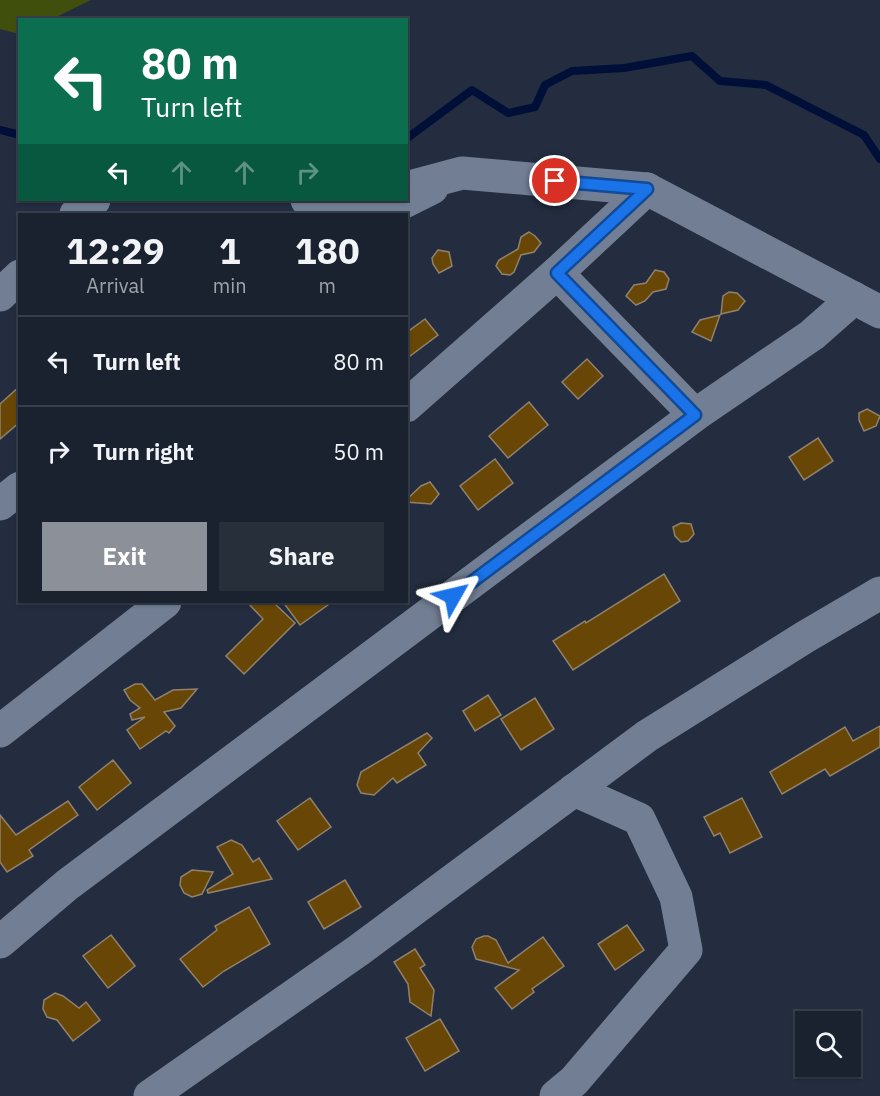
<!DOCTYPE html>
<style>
:root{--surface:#1a222f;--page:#272f3b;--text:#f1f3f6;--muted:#9fa4aa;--line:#383f4b;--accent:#8c9099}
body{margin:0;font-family:"IBM Plex Sans",sans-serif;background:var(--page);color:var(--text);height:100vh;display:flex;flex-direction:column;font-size:22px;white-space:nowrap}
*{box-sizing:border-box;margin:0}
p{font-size:20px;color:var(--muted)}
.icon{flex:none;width:33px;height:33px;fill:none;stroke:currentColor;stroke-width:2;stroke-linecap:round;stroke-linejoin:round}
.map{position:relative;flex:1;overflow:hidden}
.side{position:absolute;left:18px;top:213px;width:390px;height:390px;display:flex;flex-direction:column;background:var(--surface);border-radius:0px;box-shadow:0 2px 4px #0004,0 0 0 2px var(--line)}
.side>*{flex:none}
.hud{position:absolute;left:18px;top:18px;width:390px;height:183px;border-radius:0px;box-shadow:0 2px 4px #0004,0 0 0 2px var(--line);background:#0b6e4f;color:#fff;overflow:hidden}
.buttons{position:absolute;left:795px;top:1011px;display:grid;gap:12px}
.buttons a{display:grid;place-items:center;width:66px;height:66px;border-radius:0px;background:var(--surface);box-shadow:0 2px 4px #0004,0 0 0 2px var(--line);font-size:30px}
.pin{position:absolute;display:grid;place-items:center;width:51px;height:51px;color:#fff;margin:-26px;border:3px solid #fff;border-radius:50%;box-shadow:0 2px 6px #0007}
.me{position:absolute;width:66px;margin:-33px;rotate:53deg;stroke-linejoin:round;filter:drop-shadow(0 0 4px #0008)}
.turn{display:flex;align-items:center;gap:21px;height:126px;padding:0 24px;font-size:27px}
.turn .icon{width:78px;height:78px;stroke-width:2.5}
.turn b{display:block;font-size:42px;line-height:51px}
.lanes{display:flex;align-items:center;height:57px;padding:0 24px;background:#0003;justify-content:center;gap:30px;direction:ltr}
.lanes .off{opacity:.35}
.eta{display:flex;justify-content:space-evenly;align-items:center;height:102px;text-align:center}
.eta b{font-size:36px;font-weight:700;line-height:42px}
.button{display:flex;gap:12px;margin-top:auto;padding:12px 24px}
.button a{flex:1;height:69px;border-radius:0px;background:var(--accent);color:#fff;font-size:24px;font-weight:700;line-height:69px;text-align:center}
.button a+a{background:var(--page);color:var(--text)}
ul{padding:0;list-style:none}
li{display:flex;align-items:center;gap:18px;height:90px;padding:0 24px;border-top:2px solid var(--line)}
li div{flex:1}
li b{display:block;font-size:22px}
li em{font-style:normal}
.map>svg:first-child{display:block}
.green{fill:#414f0d}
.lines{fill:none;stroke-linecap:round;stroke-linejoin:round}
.stream{stroke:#000f38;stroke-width:8}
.building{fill:#684605;stroke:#90816d;stroke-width:1.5}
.minor{stroke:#727e93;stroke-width:33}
.route-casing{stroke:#114b97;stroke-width:15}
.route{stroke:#1a73e8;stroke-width:10}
</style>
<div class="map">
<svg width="880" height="1096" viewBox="0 0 880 1096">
<rect width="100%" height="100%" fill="#232d3f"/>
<!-- green -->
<path class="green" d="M 0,0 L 91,0 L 52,19 L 20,20 L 19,34 L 0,29 Z"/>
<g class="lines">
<!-- stream -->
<g class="stream">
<path d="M 0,130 L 20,135"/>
<path d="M 406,139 L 472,90 L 508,113 L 535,107 L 545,85 L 572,71 L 624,68 L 692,56 L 720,81 L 766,85 L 864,135 L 880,159"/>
</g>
</g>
<!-- building -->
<g class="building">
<path d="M 529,232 L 535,236 L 541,243 L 534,252 L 521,255 L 514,272 L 510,275 L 502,274 L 496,266 L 499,260 L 518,249 L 521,237 Z"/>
<path d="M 438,250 L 449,252 L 452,266 L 439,273 L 433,264 L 432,258 Z"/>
<path d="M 655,270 L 664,272 L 669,279 L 666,289 L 653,292 L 645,301 L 636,305 L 626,296 L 634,285 L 646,283 Z"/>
<path d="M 729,292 L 737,293 L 745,301 L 738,310 L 721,314 L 723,296 Z"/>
<path d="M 720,315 L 711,341 L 692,332 L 700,320 Z"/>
<path d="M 425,319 L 438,335 L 406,359 L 406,333 Z"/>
<path d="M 587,359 L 603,376 L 578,399 L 562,382 Z"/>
<path d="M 20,386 L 20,422 L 0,439 L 0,404 Z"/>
<path d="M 529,402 L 548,425 L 508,458 L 489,436 Z"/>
<path d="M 867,409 L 880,416 L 876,426 L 864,431 L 859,420 L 859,413 Z"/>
<path d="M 818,438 L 833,461 L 804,480 L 789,457 Z"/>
<path d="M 495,459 L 513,483 L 478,510 L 460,486 Z"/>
<path d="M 430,482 L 439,494 L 431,504 L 406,502 L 406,500 L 421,486 Z"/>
<path d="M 681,523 L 691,524 L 694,534 L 688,541 L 681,542 L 675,536 L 673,527 Z"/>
<path d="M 664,574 L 680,601 L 573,670 L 553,641 L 585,621 L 586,623 Z"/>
<path d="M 247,602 L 273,602 L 295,623 L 244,674 L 226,656 L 263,619 Z"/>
<path d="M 283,602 L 332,602 L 300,625 Z"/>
<path d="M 135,684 L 142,684 L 155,700 L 173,690 L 197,689 L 181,708 L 164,712 L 175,726 L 169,733 L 166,731 L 140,749 L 127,730 L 145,717 L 132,720 L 130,714 L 140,708 L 130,700 L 124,690 Z"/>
<path d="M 488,695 L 501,715 L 475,731 L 463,711 Z"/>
<path d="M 535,698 L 554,729 L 521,750 L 501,719 Z"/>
<path d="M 880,726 L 880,747 L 830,776 L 825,769 L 782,794 L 770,772 L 845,727 L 853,741 Z"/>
<path d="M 427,733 L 432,738 L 418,753 L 426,765 L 397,783 L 393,778 L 374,795 L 361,793 L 357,785 L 361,772 Z"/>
<path d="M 113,760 L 131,783 L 97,810 L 79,787 Z"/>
<path d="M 310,798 L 331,827 L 298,850 L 277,821 Z"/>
<path d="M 742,798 L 762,837 L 730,853 L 720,833 L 714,836 L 704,817 Z"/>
<path d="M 68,801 L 78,815 L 29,850 L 33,856 L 7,872 L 0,862 L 0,815 L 16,835 Z"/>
<path d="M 231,840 L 242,845 L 253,862 L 259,858 L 272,879 L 208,893 L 207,890 L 233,874 L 217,847 Z"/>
<path d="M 192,870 L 213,872 L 202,894 L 192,897 L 184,893 L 180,885 L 181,877 Z"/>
<path d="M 345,880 L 361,907 L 324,929 L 308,902 Z"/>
<path d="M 249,907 L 270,944 L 224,971 L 203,987 L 180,959 L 217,930 L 215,926 Z"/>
<path d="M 627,925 L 644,950 L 615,970 L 598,944 Z"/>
<path d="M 111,935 L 135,966 L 108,988 L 83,956 Z"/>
<path d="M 484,936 L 488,936 L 496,940 L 508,963 L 543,937 L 564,966 L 532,989 L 534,992 L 512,1009 L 495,988 L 519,970 L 476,959 L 472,947 L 476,939 Z"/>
<path d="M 415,949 L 425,965 L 420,968 L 434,990 L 431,1016 L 410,1002 L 408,984 L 394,962 Z"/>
<path d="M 55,993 L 63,996 L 79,1008 L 86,1002 L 100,1020 L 73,1041 L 57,1020 L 47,1017 L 43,1009 L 44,1000 Z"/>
<path d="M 440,1019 L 459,1051 L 425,1071 L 406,1038 Z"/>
</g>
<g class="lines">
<!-- minor -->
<g class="minor">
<path d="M 406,188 L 462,173 L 647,189 L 880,312"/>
<path d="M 307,200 L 320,212 L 366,200"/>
<path d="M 76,214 L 94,200"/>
<path d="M 380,214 L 432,188"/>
<path d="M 557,273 L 695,415"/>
<path d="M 0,295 L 20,276"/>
<path d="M 406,406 L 557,273 L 647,189"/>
<path d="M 0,504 L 20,488"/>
<path d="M 0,731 L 165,602"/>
<path d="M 0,942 L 67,885 L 695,415 L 812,335 L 854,298"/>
<path d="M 150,1096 L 359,950 L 647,736 L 805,637 L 880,593"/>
<path d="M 556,1096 L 574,1081 L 686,950 L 676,897 L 639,819 L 574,790"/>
</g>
</g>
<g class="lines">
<defs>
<path id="route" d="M 453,596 L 695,415 L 557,273 L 647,189 L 555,181"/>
</defs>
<!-- route casing -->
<use href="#route" class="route-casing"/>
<!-- route -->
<use href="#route" class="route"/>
</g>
</svg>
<div class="buttons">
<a><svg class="icon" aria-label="search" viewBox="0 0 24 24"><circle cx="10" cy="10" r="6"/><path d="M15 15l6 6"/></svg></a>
</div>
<div class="pin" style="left:555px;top:181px;background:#d93025"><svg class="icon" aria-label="arrive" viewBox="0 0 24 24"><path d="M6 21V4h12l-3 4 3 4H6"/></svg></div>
<svg class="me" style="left:453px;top:596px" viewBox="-20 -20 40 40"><path d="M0-17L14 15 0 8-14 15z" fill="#1a73e8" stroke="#fff" stroke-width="4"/></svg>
<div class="hud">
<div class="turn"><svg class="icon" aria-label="left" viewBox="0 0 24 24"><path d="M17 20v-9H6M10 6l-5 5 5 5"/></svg><div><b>80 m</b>Turn left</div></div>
<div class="lanes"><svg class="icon" aria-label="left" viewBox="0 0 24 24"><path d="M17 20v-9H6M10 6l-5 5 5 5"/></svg><svg class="icon off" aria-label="ahead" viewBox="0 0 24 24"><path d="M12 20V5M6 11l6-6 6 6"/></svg><svg class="icon off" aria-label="ahead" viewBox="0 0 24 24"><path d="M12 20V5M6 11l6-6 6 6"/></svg><svg class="icon off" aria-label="right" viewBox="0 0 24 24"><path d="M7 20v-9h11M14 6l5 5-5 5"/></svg></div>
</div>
<section class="side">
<div class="eta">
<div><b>12:29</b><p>Arrival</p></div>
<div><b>1</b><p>min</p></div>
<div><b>180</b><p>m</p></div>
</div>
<ul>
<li><svg class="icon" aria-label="left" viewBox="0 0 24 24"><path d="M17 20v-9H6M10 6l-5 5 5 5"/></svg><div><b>Turn left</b></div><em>80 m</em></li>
<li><svg class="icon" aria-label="right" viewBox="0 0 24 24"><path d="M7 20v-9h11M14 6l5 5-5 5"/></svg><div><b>Turn right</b></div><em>50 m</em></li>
</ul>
<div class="button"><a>Exit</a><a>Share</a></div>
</section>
</div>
